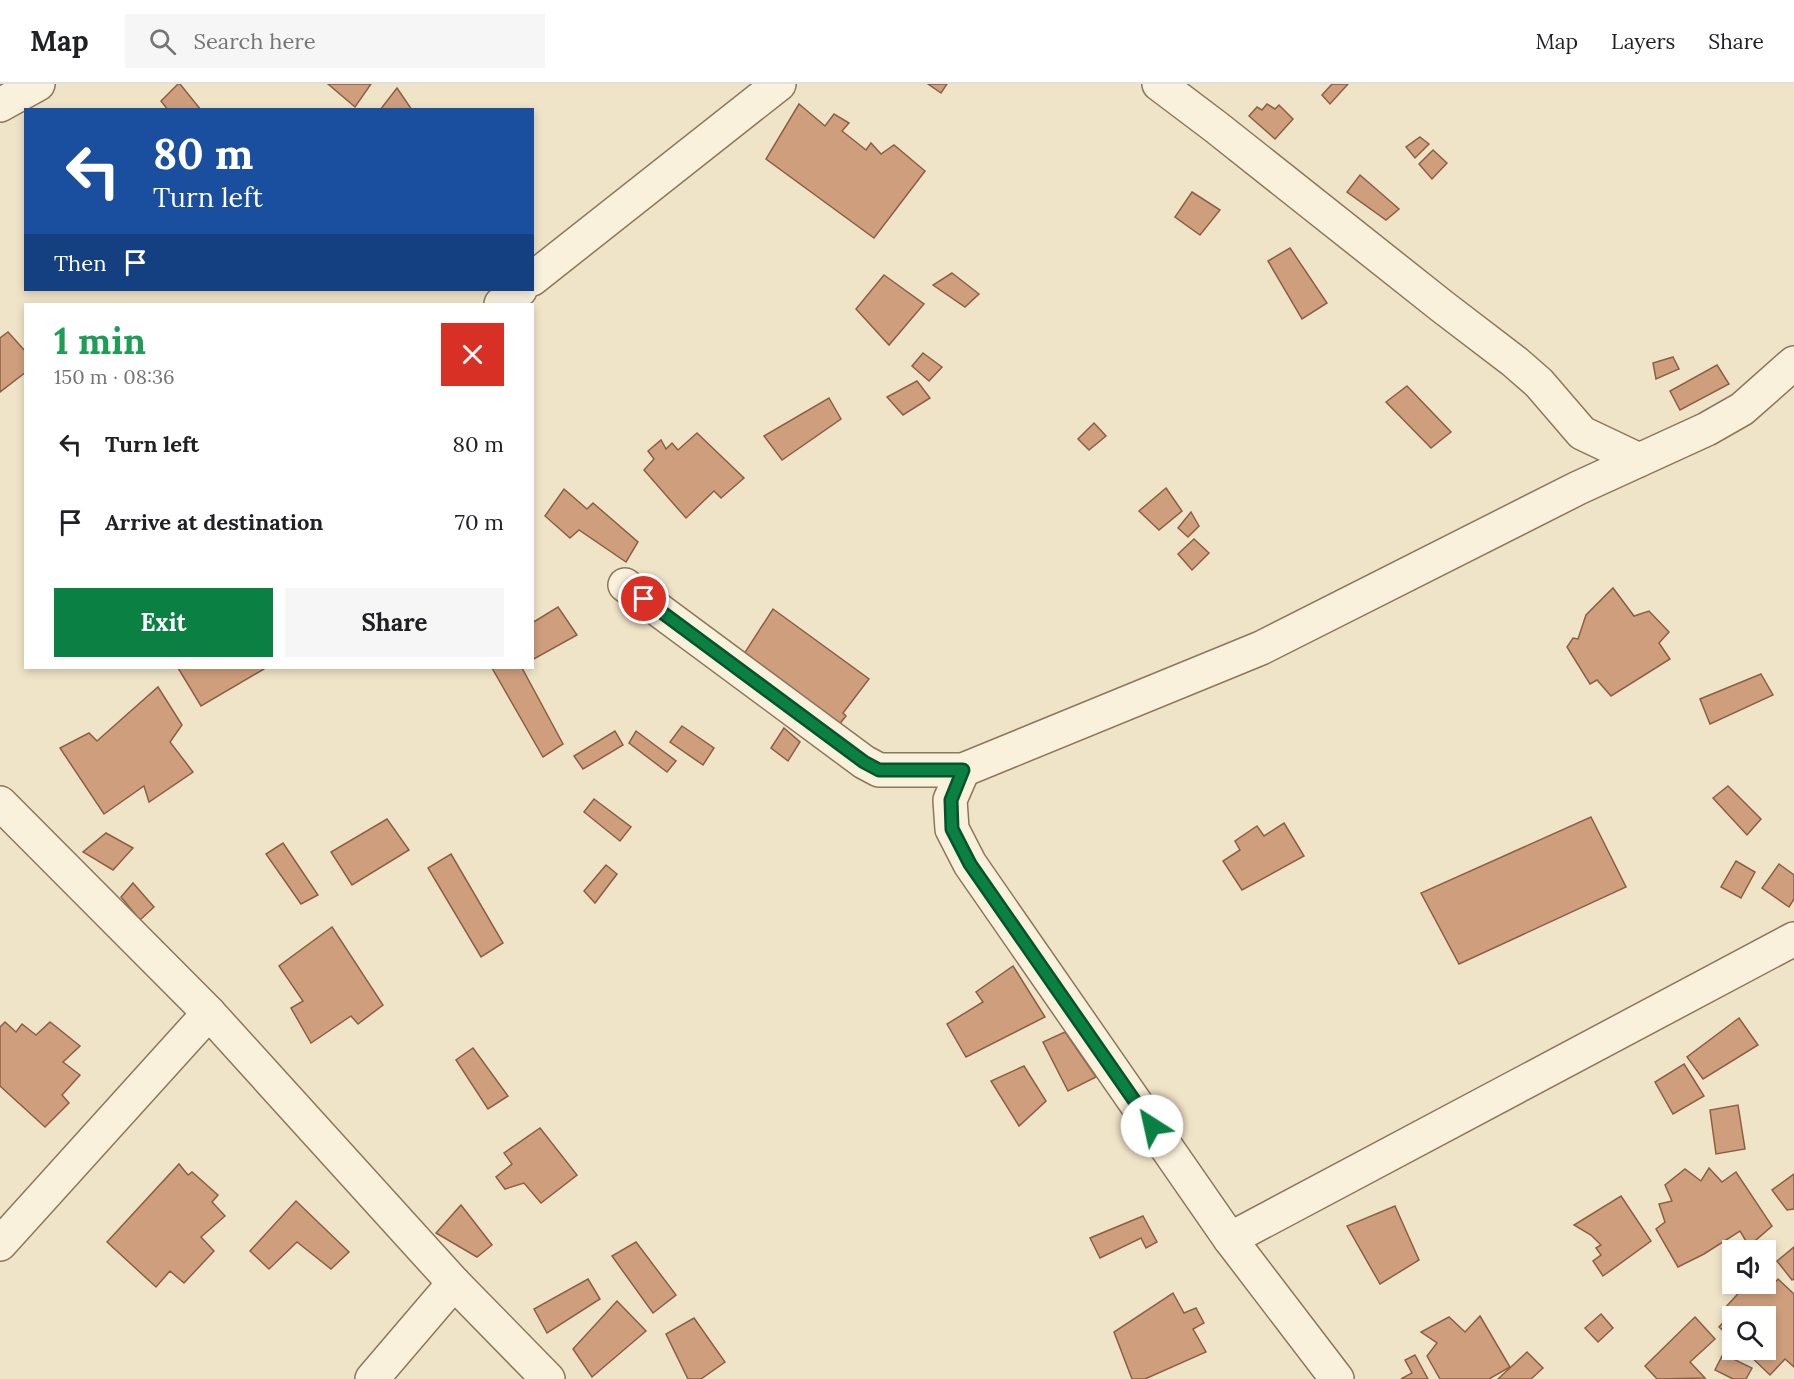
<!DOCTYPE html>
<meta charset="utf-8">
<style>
:root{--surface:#fff;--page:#f6f6f6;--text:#202124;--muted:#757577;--line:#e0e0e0;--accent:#0b8043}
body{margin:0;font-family:Lora,serif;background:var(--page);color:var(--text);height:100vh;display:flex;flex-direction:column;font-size:22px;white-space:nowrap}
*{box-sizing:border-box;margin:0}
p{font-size:20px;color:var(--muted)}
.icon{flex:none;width:33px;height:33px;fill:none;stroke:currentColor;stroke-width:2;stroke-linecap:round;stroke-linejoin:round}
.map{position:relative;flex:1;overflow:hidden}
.sheet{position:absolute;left:24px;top:219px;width:510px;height:366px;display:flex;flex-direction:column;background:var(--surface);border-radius:0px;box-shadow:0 3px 9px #0003}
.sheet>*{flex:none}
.guide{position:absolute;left:24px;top:24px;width:510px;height:183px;border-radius:0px;box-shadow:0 3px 9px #0003;background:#1a4fa0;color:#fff;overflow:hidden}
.tools{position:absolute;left:1722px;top:1156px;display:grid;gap:12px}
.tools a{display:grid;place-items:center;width:54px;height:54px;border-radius:0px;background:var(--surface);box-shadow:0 3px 9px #0003;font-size:30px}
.pin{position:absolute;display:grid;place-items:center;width:51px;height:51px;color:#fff;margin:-26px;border:3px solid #fff;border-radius:50%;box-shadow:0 2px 6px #0007}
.me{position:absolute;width:66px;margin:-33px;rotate:325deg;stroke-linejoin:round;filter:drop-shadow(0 0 4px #0008)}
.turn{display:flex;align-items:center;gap:21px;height:126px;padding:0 30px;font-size:27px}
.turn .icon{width:78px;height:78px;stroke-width:2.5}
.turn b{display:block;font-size:42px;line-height:51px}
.then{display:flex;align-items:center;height:57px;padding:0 30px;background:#0003;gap:12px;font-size:22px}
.round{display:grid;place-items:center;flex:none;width:63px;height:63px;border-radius:0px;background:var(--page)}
.head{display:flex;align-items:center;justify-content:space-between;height:102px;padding:0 30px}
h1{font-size:36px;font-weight:700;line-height:45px;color:#1e9e55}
.action{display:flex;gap:12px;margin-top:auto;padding:12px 30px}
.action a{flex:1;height:69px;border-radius:0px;background:var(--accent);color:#fff;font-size:24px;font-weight:700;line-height:69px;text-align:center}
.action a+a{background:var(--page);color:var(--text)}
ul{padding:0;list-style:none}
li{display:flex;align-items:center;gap:18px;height:78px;padding:0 30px}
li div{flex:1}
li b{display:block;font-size:22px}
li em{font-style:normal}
header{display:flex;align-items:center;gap:36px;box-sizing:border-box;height:84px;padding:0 30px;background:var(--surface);border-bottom:2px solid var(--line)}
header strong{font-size:28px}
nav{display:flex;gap:33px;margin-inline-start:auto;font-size:21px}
.search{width:420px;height:54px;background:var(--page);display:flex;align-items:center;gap:15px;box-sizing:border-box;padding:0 21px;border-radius:0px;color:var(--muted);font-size:22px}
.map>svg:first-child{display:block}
.building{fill:#cf9f7d;stroke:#8d5f41;stroke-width:1.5}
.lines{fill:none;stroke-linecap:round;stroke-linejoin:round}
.minor-casing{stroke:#8d765c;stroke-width:36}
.minor{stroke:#faf1dc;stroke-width:33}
.route-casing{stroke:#07532c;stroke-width:15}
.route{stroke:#0b8043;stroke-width:10}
</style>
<header>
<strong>Map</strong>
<div class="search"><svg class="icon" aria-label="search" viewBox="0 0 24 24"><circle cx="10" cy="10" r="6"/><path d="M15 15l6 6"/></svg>Search here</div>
<nav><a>Map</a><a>Layers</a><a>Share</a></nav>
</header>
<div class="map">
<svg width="1794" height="1295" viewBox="0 0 1794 1295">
<rect width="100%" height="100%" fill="#f0e4c8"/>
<!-- building -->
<g class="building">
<path d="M 178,0 L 180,0 L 201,26 L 168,26 L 161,17 Z"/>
<path d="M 328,0 L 371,0 L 355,23 Z"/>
<path d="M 928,0 L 947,0 L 941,9 Z"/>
<path d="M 1332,0 L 1348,0 L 1330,20 L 1322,11 Z"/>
<path d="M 397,4 L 412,26 L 380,26 Z"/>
<path d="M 799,20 L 825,42 L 834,30 L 849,39 L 842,47 L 866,66 L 871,59 L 881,70 L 894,61 L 925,87 L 874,154 L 766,75 Z"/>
<path d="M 1267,20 L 1275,25 L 1279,21 L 1293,35 L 1275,55 L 1249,32 L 1257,23 L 1262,26 Z"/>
<path d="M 1420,53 L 1429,60 L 1415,74 L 1406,63 Z"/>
<path d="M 1433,66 L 1447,79 L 1432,95 L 1419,80 Z"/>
<path d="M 1360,91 L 1399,125 L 1386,136 L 1347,108 Z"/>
<path d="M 1192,108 L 1220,126 L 1200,151 L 1175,133 Z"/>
<path d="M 1290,164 L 1327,219 L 1302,235 L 1268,177 Z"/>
<path d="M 952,189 L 979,210 L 965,223 L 933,201 Z"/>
<path d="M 884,191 L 924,220 L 889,261 L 856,225 Z"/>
<path d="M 8,248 L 26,268 L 26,288 L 0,308 L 0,254 Z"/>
<path d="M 923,269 L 942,283 L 929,297 L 912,282 Z"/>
<path d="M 1673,273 L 1679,285 L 1656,295 L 1653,279 Z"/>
<path d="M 1717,281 L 1729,300 L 1680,326 L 1670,307 Z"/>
<path d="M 917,297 L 930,314 L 903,331 L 887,313 Z"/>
<path d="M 1407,302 L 1451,348 L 1431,364 L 1386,318 Z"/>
<path d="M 829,314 L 841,335 L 782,376 L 764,352 Z"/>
<path d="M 1094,339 L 1106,352 L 1089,366 L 1078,355 Z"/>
<path d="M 697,349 L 744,394 L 721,414 L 714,407 L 686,434 L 644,386 L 654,375 L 648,367 L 661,356 L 666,365 L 672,359 L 678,366 Z"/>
<path d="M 1166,404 L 1182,427 L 1159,446 L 1139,427 Z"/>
<path d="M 564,405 L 587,425 L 593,419 L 638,458 L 626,478 L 579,446 L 570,454 L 545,432 Z"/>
<path d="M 1191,428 L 1199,442 L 1188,453 L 1178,444 Z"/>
<path d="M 1194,455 L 1209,469 L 1192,486 L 1178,470 Z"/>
<path d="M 1613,504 L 1634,532 L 1649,527 L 1669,548 L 1659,559 L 1670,575 L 1611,612 L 1597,596 L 1590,600 L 1567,563 L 1573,554 L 1578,555 L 1586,531 Z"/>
<path d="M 558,523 L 577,551 L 532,576 L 532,539 Z"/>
<path d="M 773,525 L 869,595 L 843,629 L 846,632 L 833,648 L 742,573 Z"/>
<path d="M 178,584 L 264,584 L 264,585 L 201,622 Z"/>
<path d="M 492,584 L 522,584 L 563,660 L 543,673 Z"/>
<path d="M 1761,590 L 1773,611 L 1710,640 L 1700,615 Z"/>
<path d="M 158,603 L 182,641 L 170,658 L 193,688 L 149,718 L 144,702 L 104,730 L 60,664 L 89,649 L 97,657 Z"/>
<path d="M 682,642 L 714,664 L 703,681 L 670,658 Z"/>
<path d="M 784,644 L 800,658 L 788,677 L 771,664 Z"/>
<path d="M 615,647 L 623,661 L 583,685 L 574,672 Z"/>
<path d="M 636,647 L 676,677 L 667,688 L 629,659 Z"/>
<path d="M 1728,702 L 1761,735 L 1747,751 L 1713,714 Z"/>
<path d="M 594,715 L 631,743 L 620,757 L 584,728 Z"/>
<path d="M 1591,733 L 1626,803 L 1459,880 L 1421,809 Z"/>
<path d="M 387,735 L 409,766 L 352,801 L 331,768 Z"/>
<path d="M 1284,739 L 1304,772 L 1242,806 L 1223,777 L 1240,766 L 1235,757 L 1257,742 L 1264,752 Z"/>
<path d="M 106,749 L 133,764 L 113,786 L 83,768 Z"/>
<path d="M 283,759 L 318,811 L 301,820 L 266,770 Z"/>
<path d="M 451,770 L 503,859 L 481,873 L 428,784 Z"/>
<path d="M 1736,777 L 1755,788 L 1741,814 L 1721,803 Z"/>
<path d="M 1779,780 L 1794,791 L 1794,815 L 1789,823 L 1762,804 Z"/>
<path d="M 606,781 L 617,790 L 595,819 L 584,807 Z"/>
<path d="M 133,799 L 154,823 L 140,836 L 121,813 Z"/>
<path d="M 332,843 L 383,921 L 358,940 L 351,932 L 311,959 L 291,924 L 303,917 L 279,882 Z"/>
<path d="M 1013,882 L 1045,933 L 966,973 L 947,940 L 983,918 L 976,908 Z"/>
<path d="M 1739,934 L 1758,961 L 1703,995 L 1687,973 Z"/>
<path d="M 5,938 L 16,948 L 22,940 L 36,951 L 50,938 L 80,962 L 63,978 L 80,991 L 62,1011 L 69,1019 L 45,1043 L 0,1002 L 0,943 Z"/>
<path d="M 1065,948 L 1096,993 L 1068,1007 L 1043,958 Z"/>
<path d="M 473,964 L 508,1012 L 488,1025 L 456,976 Z"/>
<path d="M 1684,980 L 1704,1012 L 1673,1030 L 1655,998 Z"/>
<path d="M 1024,982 L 1046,1017 L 1019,1042 L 991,997 Z"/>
<path d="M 1738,1021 L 1745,1065 L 1716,1070 L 1710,1026 Z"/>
<path d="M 540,1044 L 577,1091 L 541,1119 L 524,1099 L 505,1105 L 496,1093 L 512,1080 L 504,1069 Z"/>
<path d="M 179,1080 L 188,1091 L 192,1088 L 218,1111 L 212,1118 L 225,1132 L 201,1153 L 214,1167 L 184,1199 L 170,1187 L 156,1203 L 107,1158 Z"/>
<path d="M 1709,1084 L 1722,1098 L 1736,1088 L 1772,1142 L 1749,1162 L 1740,1147 L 1704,1170 L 1678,1183 L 1656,1145 L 1665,1138 L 1659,1120 L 1672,1117 L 1665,1101 L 1685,1085 L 1701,1097 Z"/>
<path d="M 1794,1090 L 1794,1125 L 1787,1126 L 1772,1106 Z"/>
<path d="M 1621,1112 L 1651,1157 L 1603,1192 L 1593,1177 L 1601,1171 L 1596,1164 L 1601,1161 L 1591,1151 L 1574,1141 Z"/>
<path d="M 296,1117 L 349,1168 L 331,1185 L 297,1158 L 269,1185 L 250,1167 Z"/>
<path d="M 461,1121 L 492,1161 L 477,1173 L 436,1149 Z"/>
<path d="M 1395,1122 L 1419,1176 L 1380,1200 L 1347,1142 Z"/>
<path d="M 1143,1132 L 1157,1158 L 1146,1164 L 1141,1154 L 1100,1174 L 1090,1154 Z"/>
<path d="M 636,1158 L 676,1211 L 653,1229 L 612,1172 Z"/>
<path d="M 1794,1163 L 1794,1195 L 1792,1196 L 1777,1177 Z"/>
<path d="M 588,1195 L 600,1215 L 547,1249 L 534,1225 Z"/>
<path d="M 1778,1195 L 1794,1210 L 1794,1283 L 1785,1275 L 1770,1291 L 1744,1266 L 1766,1266 L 1766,1233 L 1732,1233 L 1732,1255 L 1719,1243 L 1729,1232 L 1723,1226 L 1747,1200 L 1766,1200 L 1766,1196 L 1772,1202 Z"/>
<path d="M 1173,1209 L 1184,1229 L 1196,1224 L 1204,1239 L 1193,1245 L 1206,1268 L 1145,1295 L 1132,1295 L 1114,1248 Z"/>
<path d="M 617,1217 L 646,1247 L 592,1293 L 573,1265 Z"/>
<path d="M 1601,1230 L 1613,1244 L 1598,1258 L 1585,1244 Z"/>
<path d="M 1480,1232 L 1510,1283 L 1489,1295 L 1440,1295 L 1427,1272 L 1437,1259 L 1421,1248 L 1449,1233 L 1465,1248 Z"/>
<path d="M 1695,1233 L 1715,1255 L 1690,1278 L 1705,1294 L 1657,1295 L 1645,1282 Z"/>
<path d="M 694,1234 L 725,1278 L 701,1295 L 688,1295 L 666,1250 Z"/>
<path d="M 1527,1268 L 1543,1284 L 1531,1295 L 1498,1295 Z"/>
<path d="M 1723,1270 L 1752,1284 L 1746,1295 L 1733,1295 L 1715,1286 Z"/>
<path d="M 1415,1271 L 1428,1295 L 1401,1295 L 1412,1289 L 1405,1276 Z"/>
</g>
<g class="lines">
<defs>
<g id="minor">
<path d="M 1159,0 L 1216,43 L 1443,223 L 1515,278 L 1539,299 L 1582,349 L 1639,376"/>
<path d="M 0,21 L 38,0"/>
<path d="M 532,195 L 779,0"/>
<path d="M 501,220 L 520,206"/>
<path d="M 625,501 L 864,678 L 879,686 L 963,686 L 1261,564 L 1578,404 L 1707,345 L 1742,325 L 1794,279"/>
<path d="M 963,686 L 950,716 L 952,745 L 970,780 L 1230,1155"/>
<path d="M 0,719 L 209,929 L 454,1199 L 548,1295"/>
<path d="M 0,1160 L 209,929"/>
<path d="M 372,1295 L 454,1199"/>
<path d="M 1337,1295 L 1230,1155 L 1794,855"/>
</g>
</defs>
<!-- minor casing -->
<use href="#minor" class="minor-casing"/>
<!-- minor -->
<use href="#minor" class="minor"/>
</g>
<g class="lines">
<defs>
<path id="route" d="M 644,515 L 864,678 L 879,686 L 963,686 L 951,716 L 952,745 L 970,780 L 1152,1042"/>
</defs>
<!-- route casing -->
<use href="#route" class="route-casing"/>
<!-- route -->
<use href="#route" class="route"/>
</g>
</svg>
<div class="tools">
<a><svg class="icon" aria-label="sound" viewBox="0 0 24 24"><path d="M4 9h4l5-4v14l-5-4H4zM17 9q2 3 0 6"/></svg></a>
<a><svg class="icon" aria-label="search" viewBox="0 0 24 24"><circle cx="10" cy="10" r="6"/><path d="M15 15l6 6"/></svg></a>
</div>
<div class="pin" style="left:644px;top:515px;background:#d93025"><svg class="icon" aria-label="arrive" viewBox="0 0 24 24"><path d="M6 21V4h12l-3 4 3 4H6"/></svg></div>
<svg class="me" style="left:1152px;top:1042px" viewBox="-20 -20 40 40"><circle r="19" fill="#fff"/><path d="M0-13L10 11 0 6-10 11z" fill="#0b8043"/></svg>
<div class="guide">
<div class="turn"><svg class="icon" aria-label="left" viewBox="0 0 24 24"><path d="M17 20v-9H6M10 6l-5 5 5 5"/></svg><div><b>80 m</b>Turn left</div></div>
<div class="then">Then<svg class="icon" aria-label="arrive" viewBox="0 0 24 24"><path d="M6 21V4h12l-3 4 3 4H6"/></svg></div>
</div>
<section class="sheet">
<div class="head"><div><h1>1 min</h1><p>150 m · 08:36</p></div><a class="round" style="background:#d93025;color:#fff"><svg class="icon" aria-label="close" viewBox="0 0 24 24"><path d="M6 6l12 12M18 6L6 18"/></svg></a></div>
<ul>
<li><svg class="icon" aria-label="left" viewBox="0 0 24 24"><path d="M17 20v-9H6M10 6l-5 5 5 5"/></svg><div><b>Turn left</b></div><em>80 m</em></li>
<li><svg class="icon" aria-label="arrive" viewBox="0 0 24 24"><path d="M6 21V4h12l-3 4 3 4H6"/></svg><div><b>Arrive at destination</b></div><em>70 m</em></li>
</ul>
<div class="action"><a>Exit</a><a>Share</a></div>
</section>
</div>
